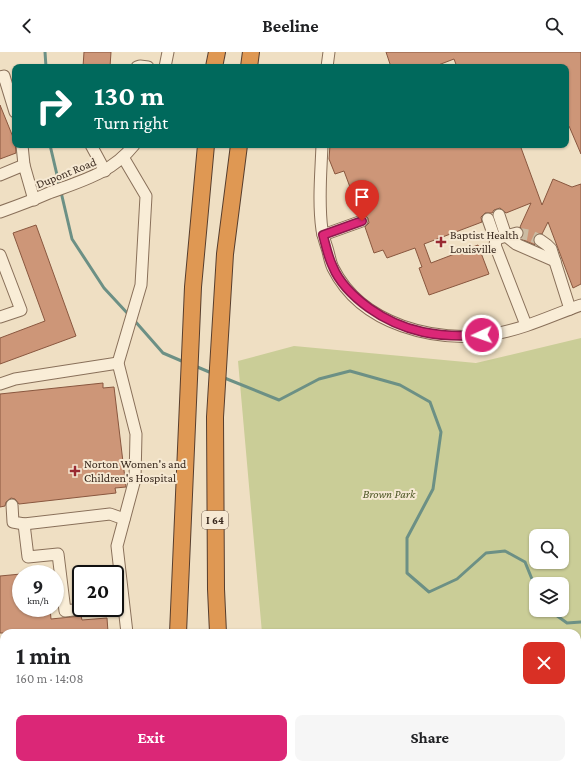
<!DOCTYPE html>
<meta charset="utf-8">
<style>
:root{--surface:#fff;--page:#f6f6f6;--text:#202124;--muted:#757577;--accent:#db2777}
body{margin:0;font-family:"Crimson Pro",serif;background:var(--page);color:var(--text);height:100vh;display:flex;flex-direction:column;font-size:15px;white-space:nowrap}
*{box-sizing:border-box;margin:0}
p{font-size:13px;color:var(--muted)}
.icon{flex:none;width:22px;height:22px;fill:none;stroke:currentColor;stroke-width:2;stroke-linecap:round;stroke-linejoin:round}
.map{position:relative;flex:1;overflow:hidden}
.sheet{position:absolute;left:0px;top:577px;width:581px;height:140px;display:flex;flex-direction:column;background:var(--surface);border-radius:12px 12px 0 0;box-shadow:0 1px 3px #0004}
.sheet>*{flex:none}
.banner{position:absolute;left:12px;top:12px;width:557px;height:84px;border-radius:8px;box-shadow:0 1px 3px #0004;background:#00695c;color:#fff;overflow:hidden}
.controls{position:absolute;left:529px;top:477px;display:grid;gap:8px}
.controls a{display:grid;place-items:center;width:40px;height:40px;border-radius:8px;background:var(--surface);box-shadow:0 1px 3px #0004;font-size:20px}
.speed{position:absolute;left:12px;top:513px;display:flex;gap:8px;font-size:20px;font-weight:700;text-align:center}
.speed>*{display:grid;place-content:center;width:52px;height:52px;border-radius:50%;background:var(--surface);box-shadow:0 1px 3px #0004;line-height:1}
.speed small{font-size:10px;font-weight:400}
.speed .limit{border:2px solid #111;border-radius:6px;background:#fff;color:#111}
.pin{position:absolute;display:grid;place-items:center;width:34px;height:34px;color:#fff;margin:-41px -17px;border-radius:50% 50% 50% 0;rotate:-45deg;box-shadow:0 0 4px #0007}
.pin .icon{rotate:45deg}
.me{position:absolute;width:44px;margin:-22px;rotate:267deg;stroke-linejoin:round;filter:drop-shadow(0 0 3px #0008)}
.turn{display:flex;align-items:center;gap:14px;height:84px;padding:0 16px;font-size:18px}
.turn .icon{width:52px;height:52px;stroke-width:2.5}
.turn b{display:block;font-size:28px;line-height:34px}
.round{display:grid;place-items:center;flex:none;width:42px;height:42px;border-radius:8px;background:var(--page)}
.summary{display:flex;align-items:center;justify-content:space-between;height:68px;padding:0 16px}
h1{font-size:24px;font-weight:700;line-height:30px}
.button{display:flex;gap:8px;margin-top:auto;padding:8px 16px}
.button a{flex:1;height:46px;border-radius:8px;background:var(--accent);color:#fff;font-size:16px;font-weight:700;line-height:46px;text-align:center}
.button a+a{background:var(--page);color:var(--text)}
header{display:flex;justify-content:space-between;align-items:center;height:52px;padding:0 16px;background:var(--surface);font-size:18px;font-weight:700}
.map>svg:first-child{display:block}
.green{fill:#cacd97;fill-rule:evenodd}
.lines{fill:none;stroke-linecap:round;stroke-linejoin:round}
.stream{stroke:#6c9085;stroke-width:3}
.building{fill:#cd9678;stroke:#89573f}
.minor-tunnel{stroke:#cbbba2;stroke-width:11;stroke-dasharray:11 5.5;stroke-linecap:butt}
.minor-casing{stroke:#89705a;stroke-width:13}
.highway-casing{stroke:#573e2e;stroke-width:18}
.minor{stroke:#f9edd7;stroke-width:11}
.highway{stroke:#df9853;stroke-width:16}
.route-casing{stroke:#8e194d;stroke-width:10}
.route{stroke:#db2777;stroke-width:7}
.poi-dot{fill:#992931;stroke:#f6e9d3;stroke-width:1.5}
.labels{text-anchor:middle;stroke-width:4;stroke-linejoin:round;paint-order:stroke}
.shield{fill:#f6e9d3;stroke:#726354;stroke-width:1}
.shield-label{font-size:11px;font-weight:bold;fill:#39291e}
.street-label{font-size:12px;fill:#39291e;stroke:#f6e9d3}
.poi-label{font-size:12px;fill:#39291e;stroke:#f6e9d3;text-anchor:start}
.park-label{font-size:12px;font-style:italic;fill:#4c5624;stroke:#f6e9d3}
</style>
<header><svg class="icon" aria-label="back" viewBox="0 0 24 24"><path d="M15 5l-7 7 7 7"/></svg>Beeline<svg class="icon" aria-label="search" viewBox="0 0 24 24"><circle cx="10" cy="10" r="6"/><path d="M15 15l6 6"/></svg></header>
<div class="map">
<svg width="581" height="717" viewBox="0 0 581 717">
<rect width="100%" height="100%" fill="#efdfc3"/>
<!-- green -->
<g class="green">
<path d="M 581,286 L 581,651 L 577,654 L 577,581 L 262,581 L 238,309 L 294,294 L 476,311 ZM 536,484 L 562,484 L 562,510 L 536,510 ZM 536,532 L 562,532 L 562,558 L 536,558 Z"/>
<path d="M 274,713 L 470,713 L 465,717 L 274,717 Z"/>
</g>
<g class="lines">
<!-- stream -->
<g class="stream">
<path d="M 45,0 L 46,15"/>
<path d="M 50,93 L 72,187 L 104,236 L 129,263"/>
<path d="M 134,268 L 163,301 L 184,310"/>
<path d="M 195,314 L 214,322"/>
<path d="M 222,325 L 279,348 L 319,327 L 350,319 L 400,333 L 430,350 L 441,380 L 433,437 L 407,486 L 407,521 L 429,540 L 457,527 L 486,501 L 505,499 L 525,510 L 536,537"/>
<path d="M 549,558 L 567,571 L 581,570"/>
</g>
</g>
<!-- building -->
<g class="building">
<path d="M 84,0 L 111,0 L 110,15 L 83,15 Z"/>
<path d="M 386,0 L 581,0 L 581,102 L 569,74 L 566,75 L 566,15 L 457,15 L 454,7 L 433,15 L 391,15 Z"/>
<path d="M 0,53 L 15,90 L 16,101 L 0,107 Z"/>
<path d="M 330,93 L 520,93 L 542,153 L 553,127 L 572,135 L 581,132 L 581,232 L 573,236 L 548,170 L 542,182 L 537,182 L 534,184 L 533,188 L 535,193 L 521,187 L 524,183 L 524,179 L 520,175 L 531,151 L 506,161 L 500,156 L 494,158 L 492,161 L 485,161 L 481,165 L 482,170 L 424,192 L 431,211 L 478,193 L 489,222 L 429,243 L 419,216 L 422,215 L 415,196 L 387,206 L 383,198 L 374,201 L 365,175 L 369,171 L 368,166 L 364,162 L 360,162 L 344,119 L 335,122 L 329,107 Z"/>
<path d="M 36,173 L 76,284 L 0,312 L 0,286 L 45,269 L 13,181 Z"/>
<path d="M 103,331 L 103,336 L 114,335 L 126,435 L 115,436 L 116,441 L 19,452 L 15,447 L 11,446 L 6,450 L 5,454 L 0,455 L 0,342 Z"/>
<path d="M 21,522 L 21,556 L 50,556 L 51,567 L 81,564 L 82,568 L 107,566 L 108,580 L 97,581 L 0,581 L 0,524 Z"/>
</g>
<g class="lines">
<!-- minor-tunnel -->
<path class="minor-tunnel" d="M 517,181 L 529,183 L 540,188"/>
<defs>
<g id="minor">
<path d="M 137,15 L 140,14 L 148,15"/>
<path d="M 165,15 L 168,0"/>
<path d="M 327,15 L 329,0"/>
<path d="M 0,25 L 4,24 L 15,60"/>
<path d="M 22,93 L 24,113"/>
<path d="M 91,93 L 105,119"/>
<path d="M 322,93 C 321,121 318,150 322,178 C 323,184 325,190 327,196 C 329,202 330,210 333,216 C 362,274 436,291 494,282 C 524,277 553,263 581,253"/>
<path d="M 123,105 L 146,144 L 141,233 L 118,311 L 136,382 L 135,427 L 117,494 L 127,581"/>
<path d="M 0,123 L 24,113 L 34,148"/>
<path d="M 0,160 C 17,154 33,148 49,141 C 81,129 112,121 134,93"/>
<path d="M 499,163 L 506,184 L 516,192 L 555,209"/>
<path d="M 488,167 L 496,190"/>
<path d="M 517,181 L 496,187 L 495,193 L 526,273"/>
<path d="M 323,183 L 362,169"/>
<path d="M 540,188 L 547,193 L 551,197 L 570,257"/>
<path d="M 0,203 L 21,258 L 0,265"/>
<path d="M 0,332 L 15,327 L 118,311"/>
<path d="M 12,453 L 13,470 L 24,472 L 110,462 L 124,467"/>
<path d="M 24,472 L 28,505 L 58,502 L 65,559 L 90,556"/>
<path d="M 577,678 L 581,676"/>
<path d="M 142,713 L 142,717"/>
<path d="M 507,717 L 514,713"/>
</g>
<g id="highway">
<path d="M 214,15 L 217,0"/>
<path d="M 249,15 L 251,0"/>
<path d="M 178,581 L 193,235 L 206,93"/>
<path d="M 218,581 L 216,537 L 215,365 L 225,202 L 239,93"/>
<path d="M 176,713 L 176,717"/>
<path d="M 201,713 L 201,717"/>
<path d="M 227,713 L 228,717"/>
</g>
</defs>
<!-- minor casing -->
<use href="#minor" class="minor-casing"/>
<!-- highway casing -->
<use href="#highway" class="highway-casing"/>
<!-- minor -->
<use href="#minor" class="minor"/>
<!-- highway -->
<use href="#highway" class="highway"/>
</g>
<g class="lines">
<defs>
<path id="route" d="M 362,169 L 323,183 C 326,194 328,205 333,215 C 340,232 354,245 369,256 C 404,281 440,286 482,283"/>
</defs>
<!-- route casing -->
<use href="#route" class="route-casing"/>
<!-- route -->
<use href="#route" class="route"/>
</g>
<!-- markers -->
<g class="poi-dot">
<path d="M439 184h4v4h4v4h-4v4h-4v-4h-4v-4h4z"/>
<path d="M73 413h4v4h4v4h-4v4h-4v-4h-4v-4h4z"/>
</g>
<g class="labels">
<!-- shield labels -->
<rect class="shield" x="202" y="459" width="26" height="18" rx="3"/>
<g class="shield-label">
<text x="215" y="472">I 64</text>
</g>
<!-- street labels -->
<g class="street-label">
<text transform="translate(66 121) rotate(-22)" y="4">Dupont Road</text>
</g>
<!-- poi labels -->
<g class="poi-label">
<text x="450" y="187">Baptist Health<tspan x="450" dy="14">Louisville</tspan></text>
<text x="84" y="416">Norton Women's and<tspan x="84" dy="14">Children's Hospital</tspan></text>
</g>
<!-- park labels -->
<g class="park-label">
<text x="389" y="446">Brown Park</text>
</g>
</g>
</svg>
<div class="controls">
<a><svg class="icon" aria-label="search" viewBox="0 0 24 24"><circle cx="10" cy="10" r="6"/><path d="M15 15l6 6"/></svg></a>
<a><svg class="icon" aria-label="layers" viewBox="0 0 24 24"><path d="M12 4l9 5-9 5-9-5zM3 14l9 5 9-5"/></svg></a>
</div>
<div class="speed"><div>9<small>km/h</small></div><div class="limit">20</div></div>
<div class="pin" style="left:362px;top:169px;background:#d93025"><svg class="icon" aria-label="arrive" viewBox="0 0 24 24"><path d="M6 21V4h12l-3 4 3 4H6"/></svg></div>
<svg class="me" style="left:482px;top:283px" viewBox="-20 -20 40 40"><circle r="17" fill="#db2777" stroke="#fff" stroke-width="3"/><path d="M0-11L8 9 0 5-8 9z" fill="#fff"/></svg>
<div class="banner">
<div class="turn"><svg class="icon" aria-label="right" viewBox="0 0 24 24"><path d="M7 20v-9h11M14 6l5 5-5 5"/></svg><div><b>130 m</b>Turn right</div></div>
</div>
<section class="sheet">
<div class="summary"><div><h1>1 min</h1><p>160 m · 14:08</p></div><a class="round" style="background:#d93025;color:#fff"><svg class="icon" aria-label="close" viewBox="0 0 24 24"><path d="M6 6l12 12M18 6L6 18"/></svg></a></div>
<div class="button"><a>Exit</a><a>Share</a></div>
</section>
</div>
